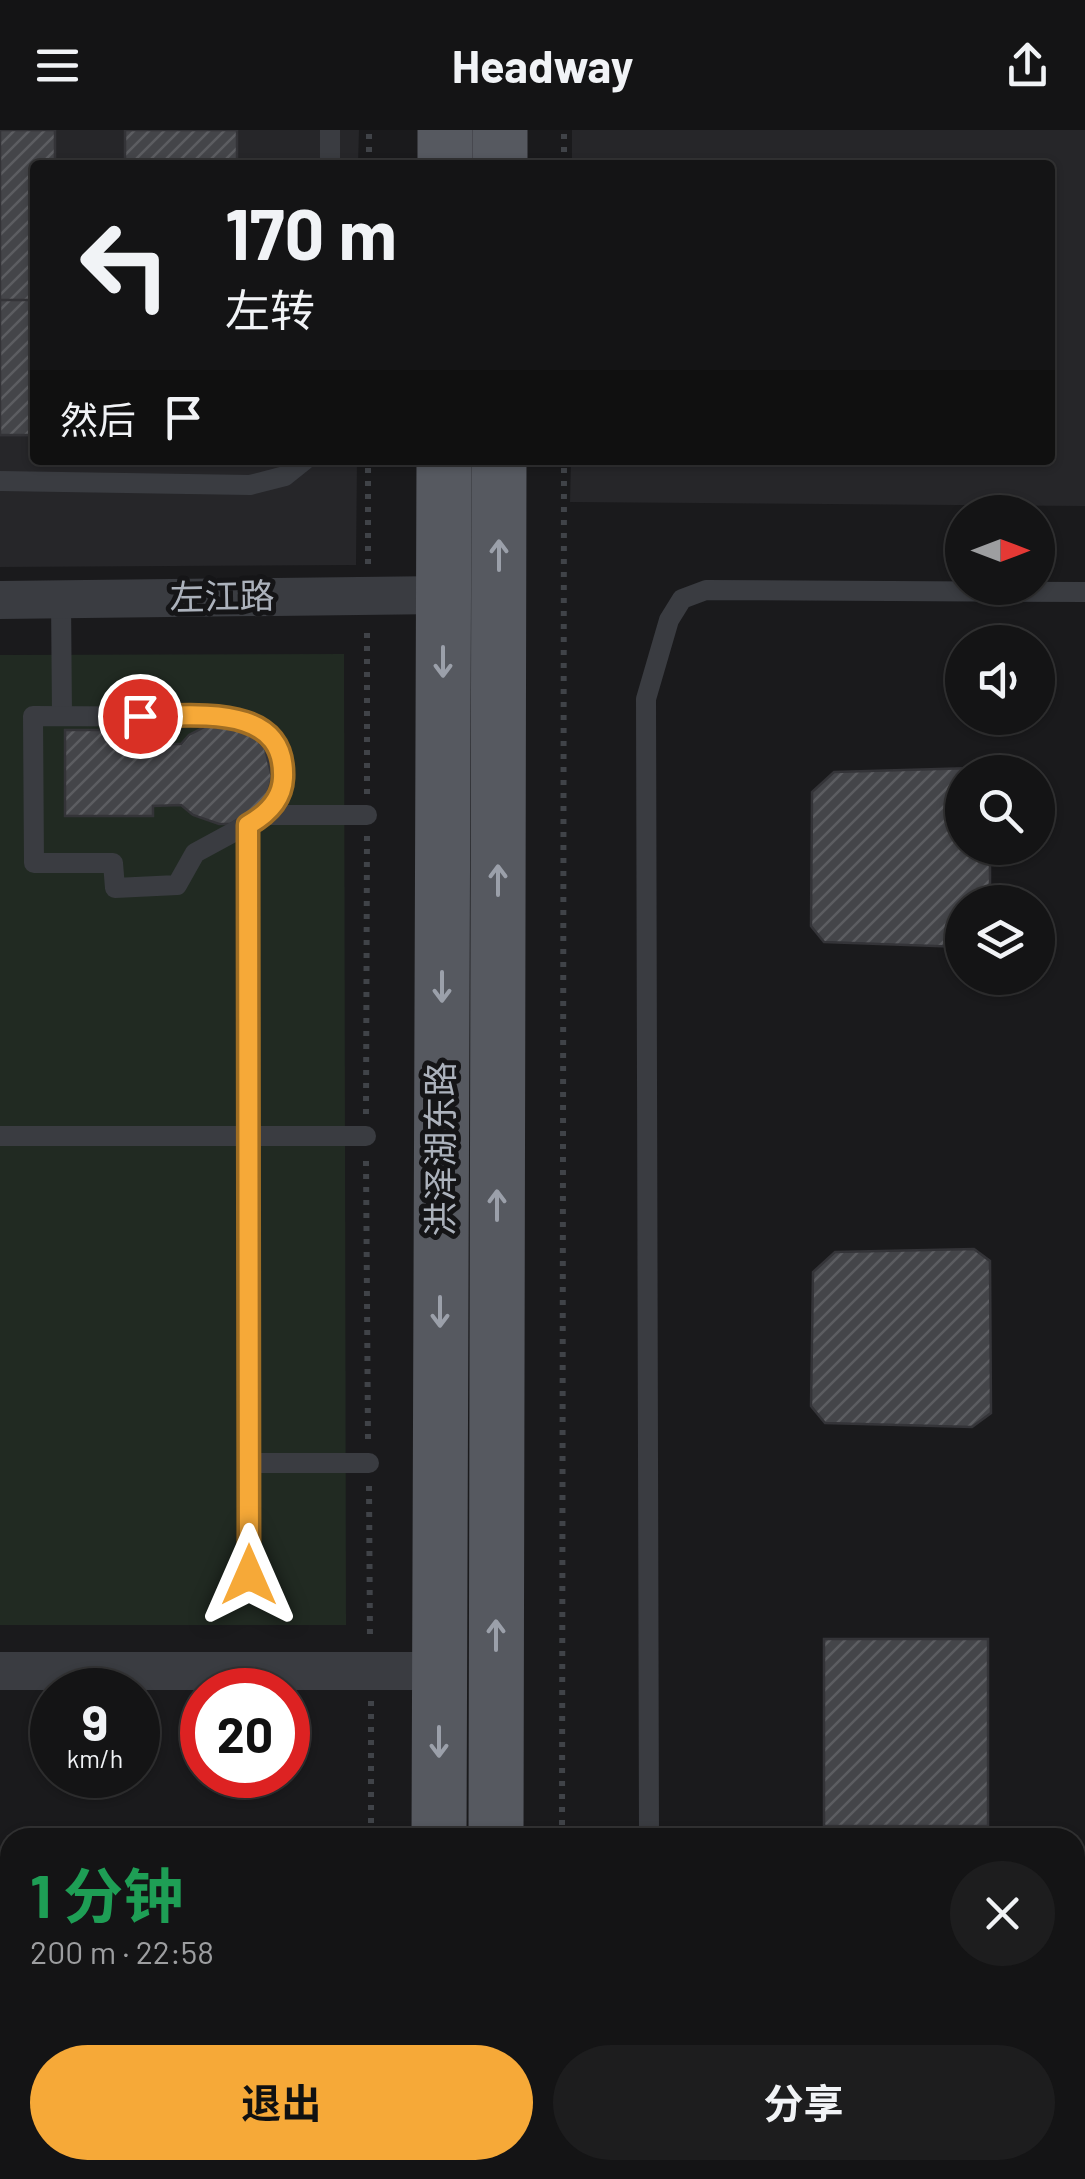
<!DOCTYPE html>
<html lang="zh">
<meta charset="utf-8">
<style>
:root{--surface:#141415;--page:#1d1d1e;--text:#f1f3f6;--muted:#9d9ea0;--line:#333334;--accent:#f6a938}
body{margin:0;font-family:Barlow,"Noto Sans SC",sans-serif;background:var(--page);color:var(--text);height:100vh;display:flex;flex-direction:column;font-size:38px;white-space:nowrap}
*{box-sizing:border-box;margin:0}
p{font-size:32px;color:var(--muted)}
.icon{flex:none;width:55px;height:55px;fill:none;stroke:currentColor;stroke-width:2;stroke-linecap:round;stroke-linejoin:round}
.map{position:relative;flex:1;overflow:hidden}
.panel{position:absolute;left:0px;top:1698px;width:1085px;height:352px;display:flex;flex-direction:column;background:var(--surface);border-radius:30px 30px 0 0;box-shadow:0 2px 8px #0004,0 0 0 2px var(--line)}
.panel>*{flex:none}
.guide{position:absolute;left:30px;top:30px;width:1025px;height:305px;border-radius:10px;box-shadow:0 2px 8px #0004,0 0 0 2px var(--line);background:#141415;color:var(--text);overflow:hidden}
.needle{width:65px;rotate:90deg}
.controls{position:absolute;left:945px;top:365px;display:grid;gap:20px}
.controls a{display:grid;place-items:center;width:110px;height:110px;border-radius:50%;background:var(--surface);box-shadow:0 2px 8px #0004,0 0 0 2px var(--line);font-size:50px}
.speed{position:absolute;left:30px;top:1538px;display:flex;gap:20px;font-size:50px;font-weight:700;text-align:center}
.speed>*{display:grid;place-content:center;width:130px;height:130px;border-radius:50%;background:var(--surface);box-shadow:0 2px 8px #0004,0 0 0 2px var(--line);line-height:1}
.speed small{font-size:25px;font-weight:400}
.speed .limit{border:15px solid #d22;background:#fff;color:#111}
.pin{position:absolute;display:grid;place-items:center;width:85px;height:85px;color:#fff;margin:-42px;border:5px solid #fff;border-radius:50%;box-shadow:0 2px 10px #0007}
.me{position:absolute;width:110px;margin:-55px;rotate:0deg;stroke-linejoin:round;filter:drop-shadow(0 0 8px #0008)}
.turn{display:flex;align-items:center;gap:35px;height:210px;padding:0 30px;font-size:45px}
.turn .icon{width:130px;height:130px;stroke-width:2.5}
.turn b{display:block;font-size:70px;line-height:85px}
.then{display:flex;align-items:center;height:95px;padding:0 30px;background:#0003;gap:20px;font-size:38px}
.round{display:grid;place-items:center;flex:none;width:105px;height:105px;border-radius:52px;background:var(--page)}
.summary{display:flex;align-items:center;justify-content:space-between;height:170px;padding:0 30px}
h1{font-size:60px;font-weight:700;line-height:75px;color:#1e9e55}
.button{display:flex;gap:20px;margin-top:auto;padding:20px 30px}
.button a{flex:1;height:115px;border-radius:60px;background:var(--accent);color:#111;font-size:40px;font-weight:700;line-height:115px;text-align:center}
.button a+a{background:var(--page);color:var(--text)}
header{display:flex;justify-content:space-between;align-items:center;height:130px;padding:0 30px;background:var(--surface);font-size:45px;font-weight:700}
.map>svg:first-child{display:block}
.built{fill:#262629}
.pitch{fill:#212a22}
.building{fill:url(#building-hatch);stroke:#343438;stroke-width:2.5}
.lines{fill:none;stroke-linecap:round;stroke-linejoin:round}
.path{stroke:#404348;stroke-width:6;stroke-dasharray:5 8;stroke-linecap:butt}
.service{stroke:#3a3c41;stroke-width:20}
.minor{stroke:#3a3c41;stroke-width:38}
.primary{stroke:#565960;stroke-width:55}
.oneway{stroke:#9ba0aa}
.route-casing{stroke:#a06e24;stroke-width:25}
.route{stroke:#f6a938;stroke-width:18}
.labels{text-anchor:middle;stroke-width:10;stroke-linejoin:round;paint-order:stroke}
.street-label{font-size:35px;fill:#acb2bc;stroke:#151517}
</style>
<header><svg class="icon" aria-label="menu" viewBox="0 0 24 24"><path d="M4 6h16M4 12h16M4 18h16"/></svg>Headway<svg class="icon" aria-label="share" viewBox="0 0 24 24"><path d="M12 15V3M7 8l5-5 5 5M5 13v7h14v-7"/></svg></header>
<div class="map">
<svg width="1085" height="2049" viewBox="0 0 1085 2049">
<defs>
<pattern id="building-hatch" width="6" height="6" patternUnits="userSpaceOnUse" patternTransform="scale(2.5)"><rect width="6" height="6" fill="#444549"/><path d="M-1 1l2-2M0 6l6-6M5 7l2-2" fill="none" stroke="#5c5d61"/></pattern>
</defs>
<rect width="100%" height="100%" fill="#1a1a1c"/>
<!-- built -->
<g class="built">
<path d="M 0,0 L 359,0 L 358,35 L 35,35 L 35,330 L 357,330 L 356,435 L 0,437 Z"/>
<path d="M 572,0 L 1085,0 L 1085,376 L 570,372 L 571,330 L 1050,330 L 1050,35 L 572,35 Z"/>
</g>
<!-- pitch -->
<path class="pitch" d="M 344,524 L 346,1495 L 0,1495 L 0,525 Z"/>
<!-- building -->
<g class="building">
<path d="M 0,0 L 55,0 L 55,35 L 35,35 L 35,305 L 0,305 Z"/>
<rect x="125" y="0" width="112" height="35"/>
<rect x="0" y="170" width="35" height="135"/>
<path d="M 210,594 L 247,600 L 265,618 L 272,647 L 268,663 L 259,677 L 230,694 L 219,694 L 193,685 L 181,675 L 153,676 L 153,686 L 65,686 L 65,600 L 155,600 L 155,614 L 181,614 L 189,605 Z"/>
<path d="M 973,638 L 978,642 L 962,642 L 962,718 L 990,718 L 990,772 L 962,772 L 962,817 L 824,812 L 811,796 L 812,662 L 834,642 Z"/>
<path d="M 974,1119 L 990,1131 L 991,1283 L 972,1297 L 825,1293 L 811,1276 L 813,1142 L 835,1122 Z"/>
<rect x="824" y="1509" width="164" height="187"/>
<rect x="822" y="2040" width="155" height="9"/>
</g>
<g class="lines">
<!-- path -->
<g class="path">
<path d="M 369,35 L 369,0"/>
<path d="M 564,35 L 564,0"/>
<path d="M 368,434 L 368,330"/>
<path d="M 367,664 L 367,496"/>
<path d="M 366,984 L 367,706"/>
<path d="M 366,1031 L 368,1309"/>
<path d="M 369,1356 L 370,1509"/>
<path d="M 371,1571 L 371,1708"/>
<path d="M 562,1708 L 564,330"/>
<path d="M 373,2040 L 373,2049"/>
<path d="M 562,2049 L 562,2040"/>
</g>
<!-- service -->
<g class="service">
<path d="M 330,35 L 330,0"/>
<path d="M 0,351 L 250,355 L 285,346 L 305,330"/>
<path d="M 61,469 L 62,586"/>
<path d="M 33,586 L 228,587 L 253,593 L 273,608 L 281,625 L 282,657 L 265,685 L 195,723 L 177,755 L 115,758 L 113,733 L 34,733 Z"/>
<path d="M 265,685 L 367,685"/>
<path d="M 248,695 L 249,1445"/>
<path d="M 1,1006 L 366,1006"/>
<path d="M 249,1333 L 369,1333"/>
<path d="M 649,1708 L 646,569 L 669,490 L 682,469 L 706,460 L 1085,462"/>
<path d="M 650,2040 L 650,2049"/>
</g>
<!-- minor -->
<g class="minor">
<path d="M 0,470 L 443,465"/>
<path d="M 0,1541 L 439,1541"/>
</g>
<!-- primary -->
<g class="primary">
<path d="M 445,35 L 445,0"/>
<path d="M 500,35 L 500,0"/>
<path d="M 439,1708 L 444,330"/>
<path d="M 496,1708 L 499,330"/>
<path d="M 438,2049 L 438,2040"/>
<path d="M 495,2049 L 495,2040"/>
</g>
</g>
<!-- one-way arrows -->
<defs><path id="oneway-shaft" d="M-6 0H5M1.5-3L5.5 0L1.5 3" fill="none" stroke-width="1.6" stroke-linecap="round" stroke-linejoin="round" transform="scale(2.5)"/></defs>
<g class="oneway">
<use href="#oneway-shaft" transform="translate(499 425) rotate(-90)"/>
<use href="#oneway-shaft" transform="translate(443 532) rotate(90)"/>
<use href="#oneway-shaft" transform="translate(498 750) rotate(-90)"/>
<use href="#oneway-shaft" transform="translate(442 857) rotate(90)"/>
<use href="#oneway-shaft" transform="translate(497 1075) rotate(-90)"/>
<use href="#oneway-shaft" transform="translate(440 1182) rotate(90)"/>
<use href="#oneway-shaft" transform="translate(496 1505) rotate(-90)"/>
<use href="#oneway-shaft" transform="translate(439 1612) rotate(90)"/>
</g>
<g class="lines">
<defs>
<path id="route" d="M 140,586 C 192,587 286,571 283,648 C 282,670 266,685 248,695 L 249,1445"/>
</defs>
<!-- route casing -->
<use href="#route" class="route-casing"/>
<!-- route -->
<use href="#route" class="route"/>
</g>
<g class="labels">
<!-- street labels -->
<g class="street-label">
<text transform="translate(222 467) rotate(-1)" y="12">左江路</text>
<text transform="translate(441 1019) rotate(-90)" y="12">洪泽湖东路</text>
</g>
</g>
</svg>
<div class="controls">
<a><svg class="needle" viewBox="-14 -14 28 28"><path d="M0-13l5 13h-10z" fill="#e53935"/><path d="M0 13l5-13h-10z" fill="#9d9ea0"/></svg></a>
<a><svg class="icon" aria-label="sound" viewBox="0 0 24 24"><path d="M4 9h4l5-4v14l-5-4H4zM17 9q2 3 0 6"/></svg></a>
<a><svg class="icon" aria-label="search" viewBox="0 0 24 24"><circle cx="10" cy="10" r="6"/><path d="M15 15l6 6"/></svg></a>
<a><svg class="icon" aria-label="layers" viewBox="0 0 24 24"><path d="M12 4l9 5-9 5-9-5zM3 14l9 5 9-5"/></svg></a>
</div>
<div class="speed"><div>9<small>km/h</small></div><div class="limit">20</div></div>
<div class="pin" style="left:140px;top:586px;background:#d93025"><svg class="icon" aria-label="arrive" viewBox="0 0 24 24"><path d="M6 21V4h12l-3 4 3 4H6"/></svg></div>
<svg class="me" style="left:249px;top:1445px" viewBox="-20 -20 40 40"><path d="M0-17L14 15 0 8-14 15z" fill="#f6a938" stroke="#fff" stroke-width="4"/></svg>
<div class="guide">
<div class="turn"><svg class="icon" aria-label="left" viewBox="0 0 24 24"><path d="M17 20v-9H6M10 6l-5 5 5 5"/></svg><div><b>170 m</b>左转</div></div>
<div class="then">然后<svg class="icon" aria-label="arrive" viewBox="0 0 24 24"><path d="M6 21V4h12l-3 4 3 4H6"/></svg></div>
</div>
<section class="panel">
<div class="summary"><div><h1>1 分钟</h1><p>200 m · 22:58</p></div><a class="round"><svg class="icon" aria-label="close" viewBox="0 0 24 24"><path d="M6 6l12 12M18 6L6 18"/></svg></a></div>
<div class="button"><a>退出</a><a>分享</a></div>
</section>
</div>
